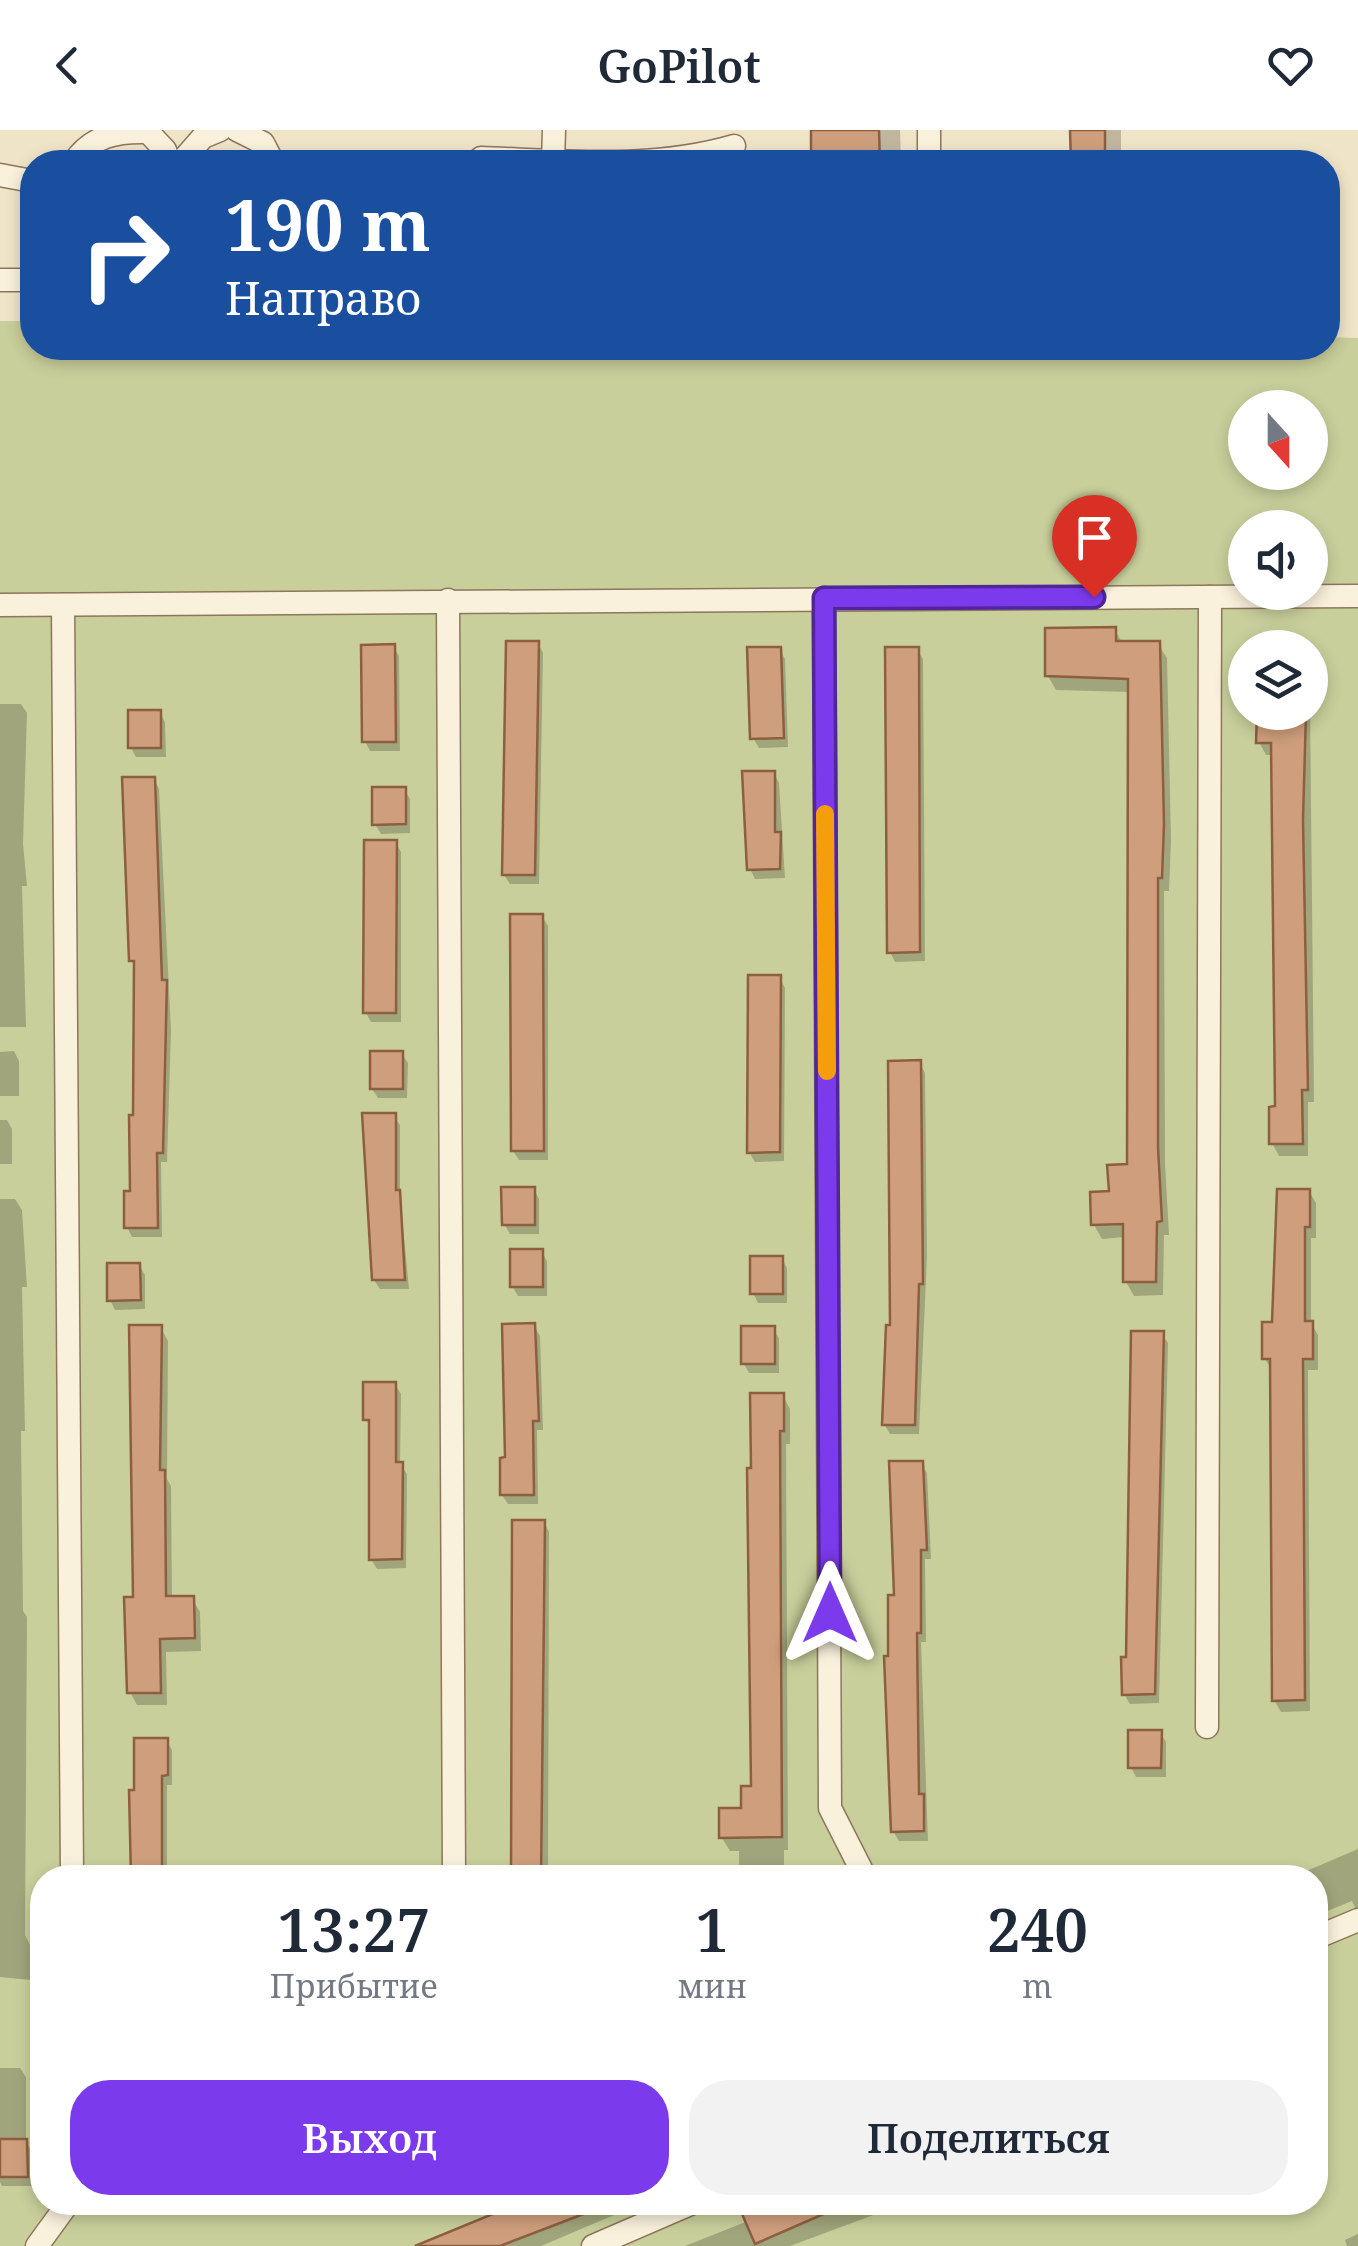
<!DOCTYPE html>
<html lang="ru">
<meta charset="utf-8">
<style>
:root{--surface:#fff;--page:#f2f2f3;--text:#1f2937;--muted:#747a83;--accent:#7c3aed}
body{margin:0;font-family:"Noto Serif",serif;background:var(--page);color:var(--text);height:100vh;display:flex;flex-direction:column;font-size:38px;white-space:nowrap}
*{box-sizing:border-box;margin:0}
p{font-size:32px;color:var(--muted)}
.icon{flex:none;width:55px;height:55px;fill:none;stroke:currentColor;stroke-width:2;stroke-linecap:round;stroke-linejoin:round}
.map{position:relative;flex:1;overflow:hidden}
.drawer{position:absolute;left:30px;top:1735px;width:1298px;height:350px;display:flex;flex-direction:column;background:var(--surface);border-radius:40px;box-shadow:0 5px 15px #0003}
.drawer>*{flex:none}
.hud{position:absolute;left:20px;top:20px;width:1320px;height:210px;border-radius:40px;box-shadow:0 5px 15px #0003;background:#1a4fa0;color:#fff;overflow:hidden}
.needle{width:65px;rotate:159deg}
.tools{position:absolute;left:1228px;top:260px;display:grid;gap:20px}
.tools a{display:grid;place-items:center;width:100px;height:100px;border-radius:50%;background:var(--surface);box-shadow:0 5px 15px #0003;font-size:50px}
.pin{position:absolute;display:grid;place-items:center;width:85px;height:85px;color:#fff;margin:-102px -42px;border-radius:50% 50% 50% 0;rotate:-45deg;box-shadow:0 0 10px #0007}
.pin .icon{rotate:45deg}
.me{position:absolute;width:110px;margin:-55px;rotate:0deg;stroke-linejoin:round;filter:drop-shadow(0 0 8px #0008)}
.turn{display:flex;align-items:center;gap:35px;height:210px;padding:0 40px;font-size:45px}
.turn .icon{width:130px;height:130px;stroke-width:2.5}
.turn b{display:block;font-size:70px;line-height:85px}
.eta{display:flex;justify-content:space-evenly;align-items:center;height:170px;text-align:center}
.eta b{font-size:60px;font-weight:600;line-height:70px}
.action{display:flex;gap:20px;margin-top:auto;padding:20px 40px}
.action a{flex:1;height:115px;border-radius:40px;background:var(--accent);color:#fff;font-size:40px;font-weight:600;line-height:115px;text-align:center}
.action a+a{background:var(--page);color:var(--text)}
header{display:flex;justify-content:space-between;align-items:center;height:130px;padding:0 40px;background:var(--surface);font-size:45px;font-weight:600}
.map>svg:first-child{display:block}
.green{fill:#c9cf9b;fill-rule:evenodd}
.shadow{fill:#0003}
.building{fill:#cf9f7d;stroke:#8d5f41;stroke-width:2.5}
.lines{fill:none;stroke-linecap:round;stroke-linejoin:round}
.lane-casing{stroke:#8d765c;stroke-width:25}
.lane{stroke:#faf1dc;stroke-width:22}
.route-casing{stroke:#51269a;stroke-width:25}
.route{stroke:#7c3aed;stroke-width:18}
.slow{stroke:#f59e0b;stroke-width:18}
</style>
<header><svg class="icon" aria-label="back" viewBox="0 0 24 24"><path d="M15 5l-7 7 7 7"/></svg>GoPilot<svg class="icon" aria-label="heart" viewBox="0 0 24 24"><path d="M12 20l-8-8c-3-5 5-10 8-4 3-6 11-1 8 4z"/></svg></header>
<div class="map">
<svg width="1358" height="2116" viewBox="0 0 1358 2116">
<rect width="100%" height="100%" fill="#f0e4c8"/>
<!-- green -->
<path class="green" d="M 0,191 L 32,191 L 32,218 L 1328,218 L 1328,207 L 1358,208 L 1358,2116 L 0,2116 ZM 1245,278 L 1310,278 L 1310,342 L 1245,342 ZM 1245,398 L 1310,398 L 1310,462 L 1245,462 ZM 1245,518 L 1310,518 L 1310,582 L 1245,582 ZM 42,1748 L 1315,1748 L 1315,2072 L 42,2072 Z"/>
<!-- shadow -->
<g class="shadow">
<path d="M 813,0 L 900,0 L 901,32 L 814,32 Z"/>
<path d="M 1072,0 L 1121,0 L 1121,32 L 1074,32 Z"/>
<path d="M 1115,500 L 1123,514 L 1158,514 L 1167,528 L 1171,710 L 1169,761 L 1164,761 L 1165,1033 L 1169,1105 L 1164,1105 L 1163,1165 L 1134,1166 L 1126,1152 L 1125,1107 L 1102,1109 L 1094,1095 L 1130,1036 L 1131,562 L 1056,560 L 1048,546 Z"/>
<path d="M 538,513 L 543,523 L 539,754 L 510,754 L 504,745 Z"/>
<path d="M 393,516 L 399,526 L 400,621 L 370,621 L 365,611 Z"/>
<path d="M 779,519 L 785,529 L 788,617 L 759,618 L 753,608 Z"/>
<path d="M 917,520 L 923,529 L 925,831 L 895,832 L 890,822 Z"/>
<path d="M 1310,570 L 1314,972 L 1308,972 L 1308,1026 L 1279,1026 L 1272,1013 L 1277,979 L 1273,625 L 1266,625 L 1259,612 L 1259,582 L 1310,582 Z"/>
<path d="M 0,574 L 21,574 L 27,583 L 23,714 L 27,756 L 22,756 L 26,897 L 0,897 Z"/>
<path d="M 160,583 L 165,592 L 166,627 L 136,627 L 131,618 Z"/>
<path d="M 774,643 L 779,653 L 785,748 L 755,749 L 750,739 Z"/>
<path d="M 154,649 L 159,659 L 171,900 L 167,1032 L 161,1032 L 162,1107 L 132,1107 L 127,1097 L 132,1063 L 136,838 L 131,830 Z"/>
<path d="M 404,659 L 410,669 L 410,703 L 381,704 L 375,694 Z"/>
<path d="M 396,713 L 401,722 L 401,892 L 371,892 L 366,883 Z"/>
<path d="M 542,786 L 548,796 L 548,1030 L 519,1030 L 513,1021 Z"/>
<path d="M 780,848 L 785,858 L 784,1031 L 755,1032 L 749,1022 Z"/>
<path d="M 14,921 L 19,931 L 19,966 L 0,966 L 0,922 Z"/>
<path d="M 402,924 L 408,933 L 407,968 L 378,968 L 372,959 Z"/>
<path d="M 920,933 L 925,943 L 927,1127 L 919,1304 L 890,1304 L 884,1294 Z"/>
<path d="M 394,986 L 400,995 L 400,1066 L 409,1159 L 380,1159 L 374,1150 Z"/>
<path d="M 0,990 L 7,990 L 12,999 L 12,1034 L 0,1034 Z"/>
<path d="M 534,1059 L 539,1069 L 539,1104 L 510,1104 L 504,1094 Z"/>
<path d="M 1309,1061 L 1316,1073 L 1316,1108 L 1311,1108 L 1311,1193 L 1318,1205 L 1318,1240 L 1308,1240 L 1310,1581 L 1281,1582 L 1274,1570 L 1273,1242 L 1265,1229 Z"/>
<path d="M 0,1069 L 15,1069 L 22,1080 L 27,1157 L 22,1157 L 25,1301 L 21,1301 L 23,1481 L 27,1487 L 25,1805 L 30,1815 L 31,1850 L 0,1847 Z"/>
<path d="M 542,1122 L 547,1131 L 547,1166 L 518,1166 L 512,1156 Z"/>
<path d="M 782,1129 L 787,1138 L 787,1173 L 758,1173 L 753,1163 Z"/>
<path d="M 139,1135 L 145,1145 L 145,1179 L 115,1180 L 110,1170 Z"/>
<path d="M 534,1196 L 540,1206 L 543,1300 L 537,1300 L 538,1374 L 508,1374 L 502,1365 Z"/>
<path d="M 161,1198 L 168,1211 L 167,1349 L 171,1356 L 172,1469 L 192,1468 L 200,1482 L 201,1521 L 166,1522 L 167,1575 L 137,1575 L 130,1562 L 135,1470 Z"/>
<path d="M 773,1199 L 779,1208 L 779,1243 L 749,1243 L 744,1234 Z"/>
<path d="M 1162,1204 L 1168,1213 L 1159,1573 L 1130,1574 L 1124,1564 Z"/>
<path d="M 395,1254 L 401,1264 L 400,1334 L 407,1344 L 406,1438 L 377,1439 L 371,1429 L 371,1300 L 366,1289 Z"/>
<path d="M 783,1266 L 790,1279 L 790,1314 L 786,1314 L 788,1720 L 784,1720 L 784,1748 L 739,1748 L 739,1721 L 730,1721 L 722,1708 L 744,1680 L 753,1658 L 753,1340 Z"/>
<path d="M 921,1334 L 927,1343 L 931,1429 L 925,1429 L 926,1512 L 921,1512 L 928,1711 L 899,1711 L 893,1701 L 891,1529 L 896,1468 Z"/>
<path d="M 544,1392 L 549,1402 L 548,1748 L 513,1748 Z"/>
<path d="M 1160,1602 L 1166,1612 L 1166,1647 L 1136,1647 L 1131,1637 Z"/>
<path d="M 166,1610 L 172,1620 L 172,1655 L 167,1655 L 167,1748 L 132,1748 L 137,1662 Z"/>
<path d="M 1358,1719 L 1358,1784 L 1352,1771 L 1315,1786 L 1315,1748 L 1290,1748 Z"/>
<path d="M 394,1742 L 397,1748 L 365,1748 L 365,1743 Z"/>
<path d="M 0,1938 L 20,1938 L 26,1947 L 26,2011 L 32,2022 L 32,2056 L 2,2056 L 0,2052 Z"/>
<path d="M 520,2072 L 630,2072 L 624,2075 L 626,2080 L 541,2116 L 417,2116 Z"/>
<path d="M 778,2072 L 926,2072 L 899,2085 L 895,2077 L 790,2116 L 685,2116 L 748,2091 Z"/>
<path d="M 1358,2104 L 1358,2116 L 1347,2116 L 1345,2110 Z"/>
</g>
<!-- building -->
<g class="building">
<path d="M 811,0 L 879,0 L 880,32 L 811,32 Z"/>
<path d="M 1070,0 L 1105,0 L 1105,31 L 1071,32 Z"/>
<path d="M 1116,497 L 1116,511 L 1160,511 L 1164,694 L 1162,748 L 1158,748 L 1158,1017 L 1162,1091 L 1157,1092 L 1156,1152 L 1123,1152 L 1123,1094 L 1091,1095 L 1090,1062 L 1109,1061 L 1107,1035 L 1127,1034 L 1128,549 L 1045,546 L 1045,498 Z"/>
<path d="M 506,511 L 539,511 L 535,745 L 502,745 Z"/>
<path d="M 395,514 L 396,612 L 362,612 L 361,515 Z"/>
<path d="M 747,517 L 781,517 L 784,608 L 750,609 Z"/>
<path d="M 885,517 L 919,517 L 920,822 L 887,823 Z"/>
<rect x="128" y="580" width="33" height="38"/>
<path d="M 1257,582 L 1306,582 L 1303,690 L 1308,960 L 1302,960 L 1303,1014 L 1269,1014 L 1269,977 L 1275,976 L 1271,613 L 1256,613 Z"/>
<path d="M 742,641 L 775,641 L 775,702 L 781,702 L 780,739 L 747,740 Z"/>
<path d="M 122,647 L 155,647 L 162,850 L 167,850 L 163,1023 L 157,1023 L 158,1098 L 124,1098 L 124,1061 L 130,1061 L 129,985 L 133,985 L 134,831 L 129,831 Z"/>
<path d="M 372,657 L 406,657 L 406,694 L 372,695 Z"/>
<path d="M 364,710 L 397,710 L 396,883 L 363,883 Z"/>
<path d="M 510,784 L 543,784 L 544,1021 L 511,1021 Z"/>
<path d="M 748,845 L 781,845 L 780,1022 L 747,1023 Z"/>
<rect x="370" y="921" width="33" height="38"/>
<path d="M 921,930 L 923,1154 L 919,1154 L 915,1295 L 882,1295 L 886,1195 L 890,1195 L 888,931 Z"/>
<path d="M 362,983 L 396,983 L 396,1060 L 400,1060 L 405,1150 L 372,1150 Z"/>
<path d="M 501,1057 L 535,1057 L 535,1095 L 502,1095 Z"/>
<path d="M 1277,1059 L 1310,1059 L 1310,1097 L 1305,1097 L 1305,1191 L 1313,1191 L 1313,1229 L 1303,1229 L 1305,1570 L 1272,1571 L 1270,1229 L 1262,1229 L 1262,1192 L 1272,1192 Z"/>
<rect x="510" y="1119" width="33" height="38"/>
<rect x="750" y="1126" width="33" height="38"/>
<path d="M 107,1133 L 140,1133 L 141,1170 L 107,1171 Z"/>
<path d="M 535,1193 L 539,1291 L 533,1291 L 534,1365 L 500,1365 L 500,1328 L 505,1327 L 502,1194 Z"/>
<path d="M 129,1195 L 162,1195 L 160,1340 L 165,1340 L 166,1466 L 194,1466 L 195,1508 L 160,1509 L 161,1563 L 127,1563 L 124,1467 L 133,1467 Z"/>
<rect x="741" y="1196" width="34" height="38"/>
<path d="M 1131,1201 L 1164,1201 L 1155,1564 L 1122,1565 L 1121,1527 L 1126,1527 Z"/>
<path d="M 363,1252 L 396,1252 L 396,1332 L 403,1332 L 402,1429 L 369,1430 L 369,1290 L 363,1290 Z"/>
<path d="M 750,1263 L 784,1263 L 784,1301 L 780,1301 L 782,1707 L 719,1708 L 719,1678 L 741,1678 L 741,1656 L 751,1656 L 747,1338 L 751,1338 Z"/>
<path d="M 889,1331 L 923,1331 L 927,1420 L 921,1420 L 921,1503 L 917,1503 L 919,1664 L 924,1664 L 924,1701 L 891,1702 L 884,1526 L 888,1526 L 888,1465 L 894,1465 Z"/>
<path d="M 512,1390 L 545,1390 L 541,1748 L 511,1748 Z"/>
<path d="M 1128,1600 L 1162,1600 L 1161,1638 L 1128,1638 Z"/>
<path d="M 134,1608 L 168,1608 L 168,1645 L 162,1646 L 162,1748 L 131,1748 L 129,1660 L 134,1660 Z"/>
<path d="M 0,2009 L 27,2009 L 28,2047 L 0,2047 Z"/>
<path d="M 522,2072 L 607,2075 L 500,2116 L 415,2116 Z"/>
<path d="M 770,2072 L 851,2072 L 755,2114 L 742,2084 Z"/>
</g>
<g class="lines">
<defs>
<g id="lane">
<path d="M 237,0 L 263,13 L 273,32"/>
<path d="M 929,0 L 929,32"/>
<path d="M 481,28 C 566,31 652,40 734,16"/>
<path d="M 74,32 C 92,6 116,1 148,2 L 165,20 L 169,32"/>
<path d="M 181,32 L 203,7 L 220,0"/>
<path d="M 553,32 L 554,0"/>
<path d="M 0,45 L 32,51"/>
<path d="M 0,150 L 32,150"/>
<path d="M 824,468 L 830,1678 L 864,1745"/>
<path d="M 448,470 L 454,1748"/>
<path d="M 0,475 L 1358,466"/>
<path d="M 63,475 L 72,1748"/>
<path d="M 1207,1597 L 1210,467"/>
<path d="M 1315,1808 L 1358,1790"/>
<path d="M 37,2116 L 69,2072"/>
<path d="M 593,2116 L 695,2072"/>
</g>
</defs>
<!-- lane casing -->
<use href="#lane" class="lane-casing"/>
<!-- lane -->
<use href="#lane" class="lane"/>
</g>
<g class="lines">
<defs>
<path id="route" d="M 830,1483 L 824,468 L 1094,467"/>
</defs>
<!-- route casing -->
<use href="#route" class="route-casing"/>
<!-- route -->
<use href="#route" class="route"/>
<!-- slow -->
<path class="slow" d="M 825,684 L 827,941"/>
</g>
</svg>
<div class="tools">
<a><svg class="needle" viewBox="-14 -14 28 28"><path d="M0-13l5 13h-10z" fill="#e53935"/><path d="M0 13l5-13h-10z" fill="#747a83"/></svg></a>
<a><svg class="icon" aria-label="sound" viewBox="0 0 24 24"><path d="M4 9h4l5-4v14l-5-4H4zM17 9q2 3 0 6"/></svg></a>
<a><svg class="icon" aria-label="layers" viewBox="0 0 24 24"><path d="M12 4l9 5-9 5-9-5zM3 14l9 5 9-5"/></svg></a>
</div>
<div class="pin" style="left:1094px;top:467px;background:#d93025"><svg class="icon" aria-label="arrive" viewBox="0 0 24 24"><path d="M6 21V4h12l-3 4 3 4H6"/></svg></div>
<svg class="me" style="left:830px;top:1483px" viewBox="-20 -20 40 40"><path d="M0-17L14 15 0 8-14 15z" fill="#7c3aed" stroke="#fff" stroke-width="4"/></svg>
<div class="hud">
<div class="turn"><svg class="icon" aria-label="right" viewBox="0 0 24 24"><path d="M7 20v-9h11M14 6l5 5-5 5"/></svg><div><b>190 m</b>Направо</div></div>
</div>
<section class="drawer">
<div class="eta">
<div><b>13:27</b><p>Прибытие</p></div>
<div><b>1</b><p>мин</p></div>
<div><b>240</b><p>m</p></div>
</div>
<div class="action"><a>Выход</a><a>Поделиться</a></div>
</section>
</div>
